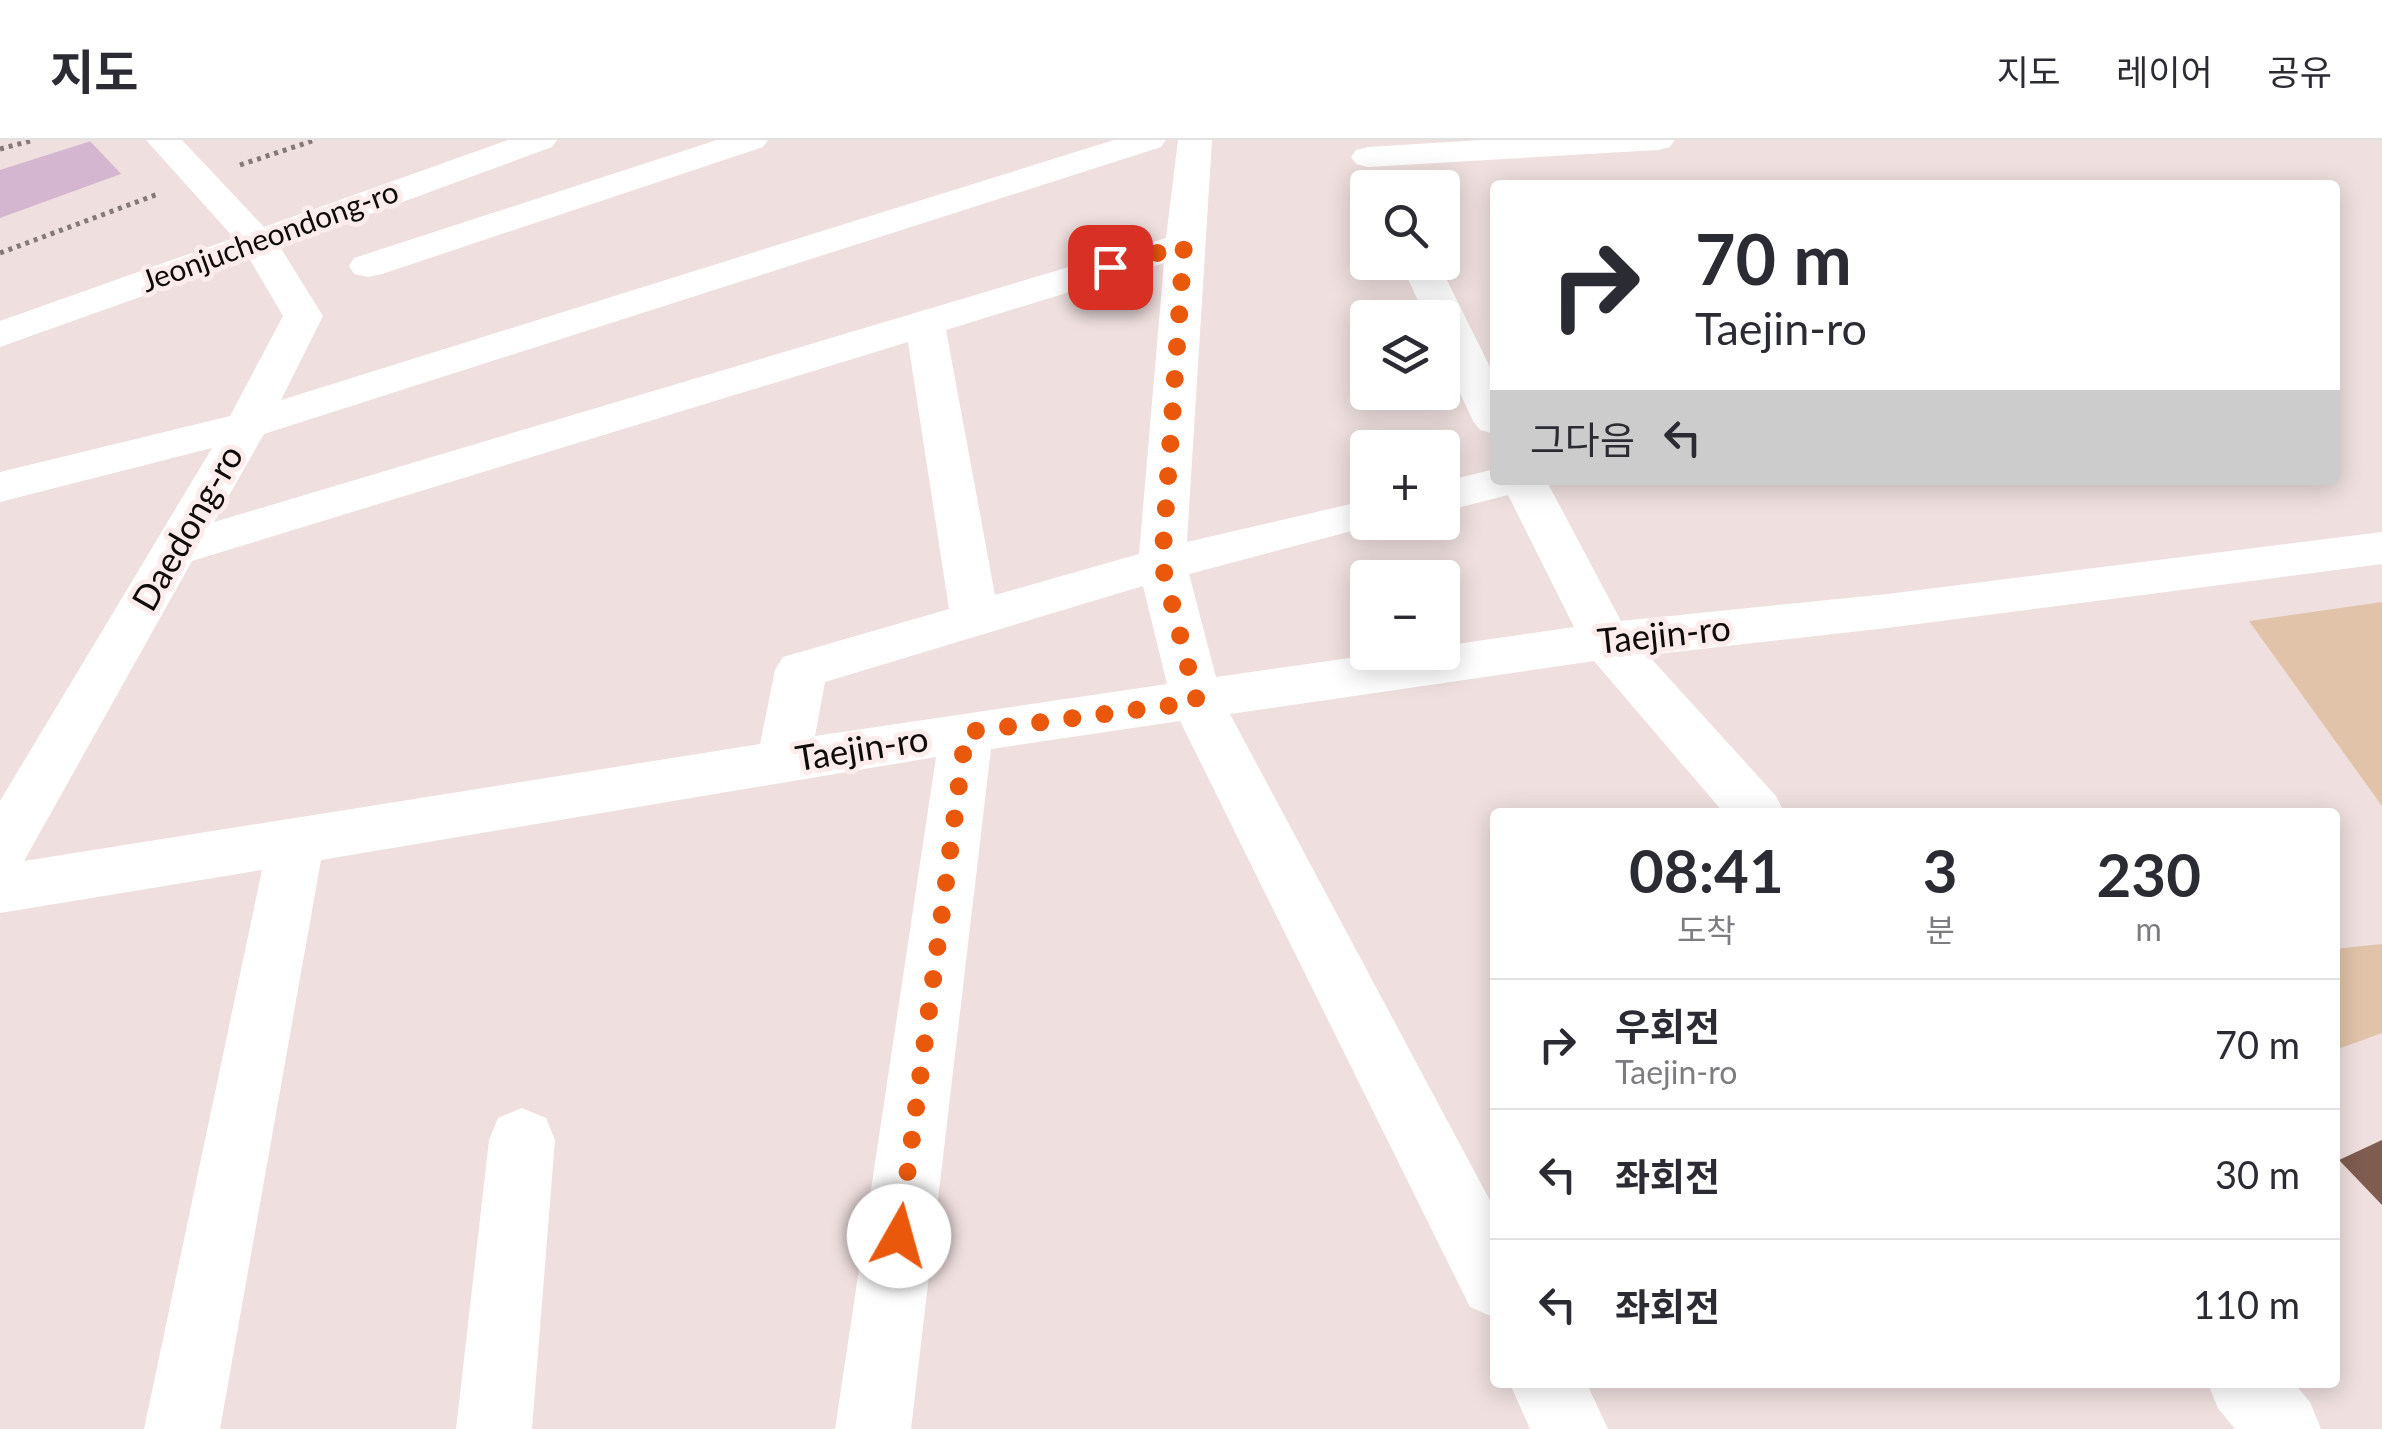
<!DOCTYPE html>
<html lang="ko">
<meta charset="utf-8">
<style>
:root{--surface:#fff;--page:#f2f2f3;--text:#2b2b33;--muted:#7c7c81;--line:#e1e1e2}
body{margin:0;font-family:Lato,"Noto Sans KR",sans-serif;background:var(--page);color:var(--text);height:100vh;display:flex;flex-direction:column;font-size:38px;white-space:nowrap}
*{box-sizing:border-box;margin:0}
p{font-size:32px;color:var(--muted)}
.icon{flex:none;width:55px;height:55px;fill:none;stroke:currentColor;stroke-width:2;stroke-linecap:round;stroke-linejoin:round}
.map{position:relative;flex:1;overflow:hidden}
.details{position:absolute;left:1490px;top:668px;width:850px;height:580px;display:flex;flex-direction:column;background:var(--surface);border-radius:10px;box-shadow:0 5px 25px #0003}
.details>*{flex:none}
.guide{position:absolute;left:1490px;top:40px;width:850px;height:305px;border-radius:10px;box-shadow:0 5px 25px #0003;background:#fff;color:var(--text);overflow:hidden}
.controls{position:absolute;left:1350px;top:30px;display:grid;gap:20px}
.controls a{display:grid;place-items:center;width:110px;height:110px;border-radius:10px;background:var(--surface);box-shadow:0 5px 25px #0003;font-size:50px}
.pin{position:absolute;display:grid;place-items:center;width:85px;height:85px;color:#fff;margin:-42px;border-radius:20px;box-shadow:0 5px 15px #0006}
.me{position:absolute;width:110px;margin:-55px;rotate:7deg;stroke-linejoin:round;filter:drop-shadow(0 0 8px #0008)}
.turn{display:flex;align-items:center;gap:35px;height:210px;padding:0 40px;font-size:45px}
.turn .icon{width:130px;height:130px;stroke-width:2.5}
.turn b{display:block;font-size:70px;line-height:85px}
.then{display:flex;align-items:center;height:95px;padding:0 40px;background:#0003;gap:20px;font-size:38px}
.eta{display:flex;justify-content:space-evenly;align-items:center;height:170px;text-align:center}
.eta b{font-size:60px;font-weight:700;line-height:70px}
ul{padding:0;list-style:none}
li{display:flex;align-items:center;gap:30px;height:130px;padding:0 40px;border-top:2px solid var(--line)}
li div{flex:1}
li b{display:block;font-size:38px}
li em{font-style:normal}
header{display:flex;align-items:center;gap:60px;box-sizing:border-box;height:140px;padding:0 50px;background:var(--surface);border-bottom:2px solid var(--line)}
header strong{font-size:48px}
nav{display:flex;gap:55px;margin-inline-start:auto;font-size:35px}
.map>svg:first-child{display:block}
.green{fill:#e0c3a8}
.water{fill:#d5b6d0}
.pier{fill:#efdfdf}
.building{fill:#7e5c4f}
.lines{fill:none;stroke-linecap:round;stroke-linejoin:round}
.path{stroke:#837979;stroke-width:5;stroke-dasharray:4 5;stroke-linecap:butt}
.minor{fill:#fff;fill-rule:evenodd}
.route{stroke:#ea580c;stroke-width:18;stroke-dasharray:0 32.4}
.labels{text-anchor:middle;stroke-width:10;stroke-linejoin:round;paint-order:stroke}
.far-street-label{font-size:30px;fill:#100b0b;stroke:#fcecec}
.street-label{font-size:35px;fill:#100b0b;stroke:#fcecec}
</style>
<header>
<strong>지도</strong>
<nav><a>지도</a><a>레이어</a><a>공유</a></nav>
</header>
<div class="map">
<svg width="2382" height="1289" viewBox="0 0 2382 1289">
<rect width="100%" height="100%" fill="#efdfdf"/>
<!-- green -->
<g class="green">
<path d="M 2382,462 L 2382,666 L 2249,481 Z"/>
<path d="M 2382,804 L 2382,893 L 2335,910 L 2335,809 Z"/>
</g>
<!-- water -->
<path class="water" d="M 94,0 L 214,0 L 0,78 L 0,30 Z"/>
<!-- pier -->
<path class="pier" d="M 89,0 L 219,0 L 216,5 L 125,38 Z"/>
<!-- building -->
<path class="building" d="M 2382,1000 L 2382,1065 L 2339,1020 Z"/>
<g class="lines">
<!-- path -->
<g class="path">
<path d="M 0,9 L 34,0"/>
<path d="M 240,25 L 315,0"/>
<path d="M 0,113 L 158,54"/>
</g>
<!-- minor -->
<g class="minor">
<path d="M 146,0 L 182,0 L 264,87 L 508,0 L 557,0 L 552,7 L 280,107 L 323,176 L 281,260 L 1114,0 L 1166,0 L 1161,7 L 264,294 L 214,382 L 1166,98 L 1178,0 L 1212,0 L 1187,402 L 1368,360 L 1368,382 L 1386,382 L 1189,434 L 1216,537 L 1392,512 L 1442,512 L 1442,506 L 1574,487 L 1508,355 L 1442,372 L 1442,342 L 1495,329 L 1495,340 L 1546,340 L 1621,481 L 1887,454 L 2382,392 L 2382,424 L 1887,488 L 1648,515 L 1776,656 L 1784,672 L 1723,672 L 1594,521 L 1230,574 L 1495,1070 L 1495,1178 L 1470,1167 L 1180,581 L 991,609 L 911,1289 L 835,1289 L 936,617 L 321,720 L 220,1289 L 144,1289 L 262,730 L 0,773 L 0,661 L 212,308 L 0,362 L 0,332 L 230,276 L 283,176 L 249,118 L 0,207 L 0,181 L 234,98 ZM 1164,123 L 1139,414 L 995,455 L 946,190 ZM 908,202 L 949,469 L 783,517 L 775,530 L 760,604 L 24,721 L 192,421 ZM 1143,446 L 1167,544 L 815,596 L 825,542 Z"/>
<path d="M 717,0 L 768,0 L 763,7 L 382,134 L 368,137 L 354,134 L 349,126 L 354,118 Z"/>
<path d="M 1481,0 L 1675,0 L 1670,7 L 1658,10 L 1368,27 L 1356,24 L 1351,17 L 1356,10 L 1368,7 Z"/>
<path d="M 1400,122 L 1438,122 L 1495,237 L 1495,294 L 1480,290 L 1473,281 L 1442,214 L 1442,178 L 1426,178 Z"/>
<path d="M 522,968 L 546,978 L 555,1000 L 532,1289 L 456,1289 L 489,1000 L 498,978 Z"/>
<path d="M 1509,1242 L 1586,1242 L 1608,1289 L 1530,1289 Z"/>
<path d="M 2207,1242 L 2293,1242 L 2310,1262 L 2321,1289 L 2235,1289 L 2218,1268 Z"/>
</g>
</g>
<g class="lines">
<!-- route -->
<path class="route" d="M 899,1096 L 966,592 L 1197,562 L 1162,424 L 1184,105 L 1110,127"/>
</g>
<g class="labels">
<!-- far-street labels -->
<g class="far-street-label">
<text transform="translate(270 97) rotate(-20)" y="10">Jeonjucheondong-ro</text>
</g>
<!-- street labels -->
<g class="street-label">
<text transform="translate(188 388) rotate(-60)" y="12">Daedong-ro</text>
<text transform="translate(1664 495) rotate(-6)" y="12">Taejin-ro</text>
<text transform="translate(862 609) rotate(-9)" y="12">Taejin-ro</text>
</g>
</g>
</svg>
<div class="controls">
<a><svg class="icon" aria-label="search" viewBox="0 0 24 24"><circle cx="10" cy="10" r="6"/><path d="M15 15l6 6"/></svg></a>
<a><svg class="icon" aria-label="layers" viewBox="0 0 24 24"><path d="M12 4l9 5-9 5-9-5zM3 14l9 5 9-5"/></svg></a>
<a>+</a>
<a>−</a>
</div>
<div class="pin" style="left:1110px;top:127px;background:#d93025"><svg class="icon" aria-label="arrive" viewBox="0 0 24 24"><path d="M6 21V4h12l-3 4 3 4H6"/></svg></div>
<svg class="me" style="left:899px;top:1096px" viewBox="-20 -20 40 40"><circle r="19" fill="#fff"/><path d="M0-13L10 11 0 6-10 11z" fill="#ea580c"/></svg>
<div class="guide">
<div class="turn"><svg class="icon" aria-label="right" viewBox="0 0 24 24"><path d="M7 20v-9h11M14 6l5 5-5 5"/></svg><div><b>70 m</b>Taejin-ro</div></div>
<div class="then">그다음<svg class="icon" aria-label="left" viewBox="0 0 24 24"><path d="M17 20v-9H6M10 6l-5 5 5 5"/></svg></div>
</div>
<section class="details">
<div class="eta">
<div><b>08:41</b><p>도착</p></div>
<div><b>3</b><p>분</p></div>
<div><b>230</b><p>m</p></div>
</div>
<ul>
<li><svg class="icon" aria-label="right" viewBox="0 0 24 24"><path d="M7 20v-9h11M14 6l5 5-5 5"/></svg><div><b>우회전</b><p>Taejin-ro</p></div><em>70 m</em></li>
<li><svg class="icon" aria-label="left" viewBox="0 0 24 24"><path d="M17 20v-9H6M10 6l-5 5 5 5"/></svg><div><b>좌회전</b></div><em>30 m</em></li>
<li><svg class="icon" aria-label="left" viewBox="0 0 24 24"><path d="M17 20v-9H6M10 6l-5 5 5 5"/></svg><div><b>좌회전</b></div><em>110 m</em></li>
</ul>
</section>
</div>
